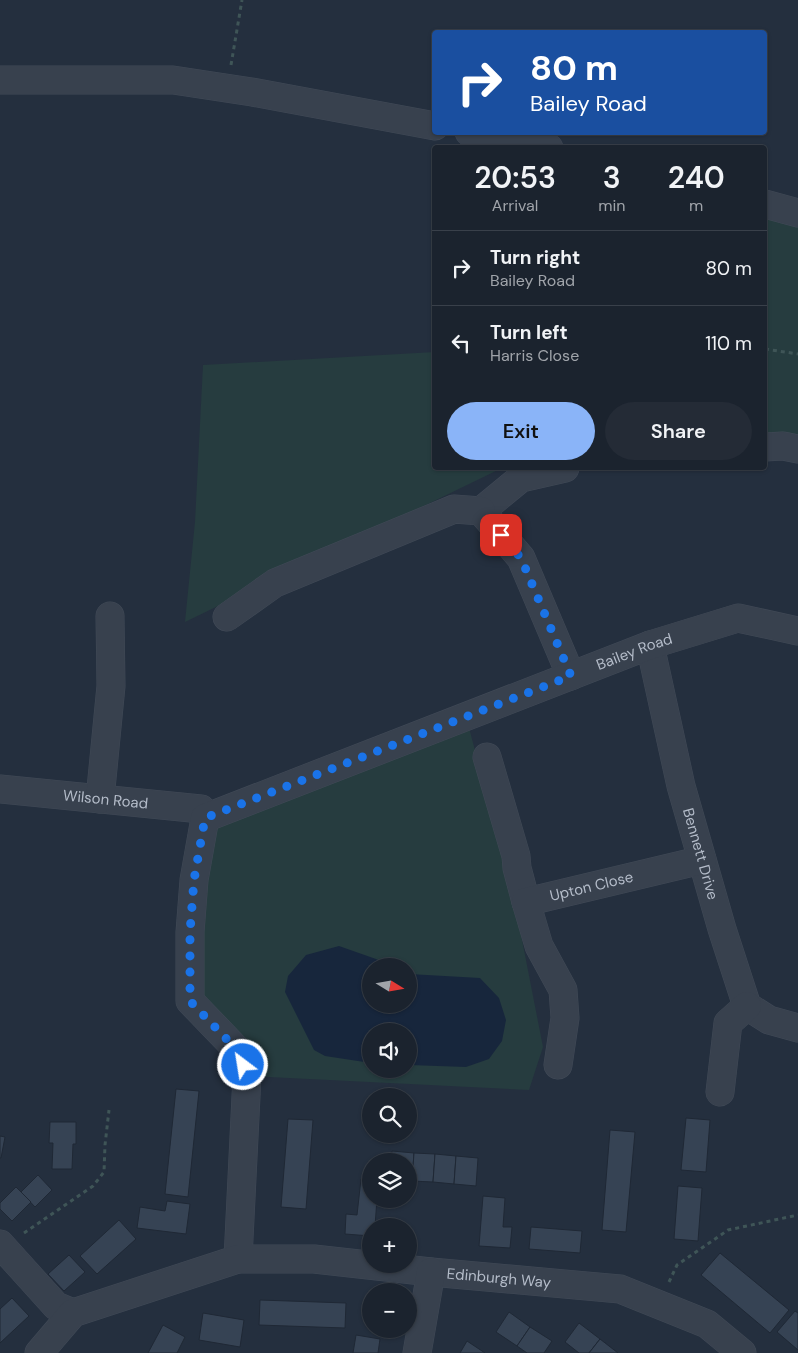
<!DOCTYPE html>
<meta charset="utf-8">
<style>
:root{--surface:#1b232e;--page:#242b36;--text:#f1f3f6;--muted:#a0a4aa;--line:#39404a;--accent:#8ab4f8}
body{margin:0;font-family:"DM Sans",sans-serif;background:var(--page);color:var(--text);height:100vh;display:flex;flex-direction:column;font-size:19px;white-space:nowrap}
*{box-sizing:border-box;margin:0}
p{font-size:16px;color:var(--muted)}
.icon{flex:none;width:28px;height:28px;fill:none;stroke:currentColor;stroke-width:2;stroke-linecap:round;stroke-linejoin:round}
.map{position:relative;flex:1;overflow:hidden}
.details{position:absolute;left:432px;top:145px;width:335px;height:325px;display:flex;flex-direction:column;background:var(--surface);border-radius:5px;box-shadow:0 1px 4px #0004,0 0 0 1px var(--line)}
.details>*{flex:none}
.banner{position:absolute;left:432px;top:30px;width:335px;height:105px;border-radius:5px;box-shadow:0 1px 4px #0004,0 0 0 1px var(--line);background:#1a4fa0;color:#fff;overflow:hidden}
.needle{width:32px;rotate:101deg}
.tools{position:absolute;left:362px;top:958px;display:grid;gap:10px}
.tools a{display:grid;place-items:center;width:55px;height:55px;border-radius:50%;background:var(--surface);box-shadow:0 1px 4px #0004,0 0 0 1px var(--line);font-size:25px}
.pin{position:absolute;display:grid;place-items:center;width:42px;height:42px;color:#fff;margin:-21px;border-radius:10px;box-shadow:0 2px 8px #0006}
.me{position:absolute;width:55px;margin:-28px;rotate:329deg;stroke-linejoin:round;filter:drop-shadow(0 0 4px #0008)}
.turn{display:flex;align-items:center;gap:18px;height:105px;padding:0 15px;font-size:22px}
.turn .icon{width:65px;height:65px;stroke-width:2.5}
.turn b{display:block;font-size:35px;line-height:42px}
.eta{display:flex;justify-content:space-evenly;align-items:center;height:85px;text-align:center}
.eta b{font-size:30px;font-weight:600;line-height:35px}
.primary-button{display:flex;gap:10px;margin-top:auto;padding:10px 15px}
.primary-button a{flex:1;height:58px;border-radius:30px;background:var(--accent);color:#111;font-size:20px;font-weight:600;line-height:58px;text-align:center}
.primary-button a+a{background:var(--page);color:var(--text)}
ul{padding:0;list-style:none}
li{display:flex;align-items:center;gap:15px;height:75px;padding:0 15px;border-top:1px solid var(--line)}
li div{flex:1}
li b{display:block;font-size:19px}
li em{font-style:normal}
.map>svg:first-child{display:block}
.green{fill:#263c3f;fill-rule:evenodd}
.water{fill:#17263c}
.building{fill:#364354;stroke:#1f2835}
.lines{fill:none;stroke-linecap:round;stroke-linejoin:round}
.minor-casing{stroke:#414a57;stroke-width:29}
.path{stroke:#3f5557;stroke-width:3;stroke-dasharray:4 4;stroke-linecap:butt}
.minor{stroke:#38414e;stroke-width:28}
.route{stroke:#1a73e8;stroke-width:9;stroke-dasharray:0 16.2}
.labels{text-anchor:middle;stroke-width:5;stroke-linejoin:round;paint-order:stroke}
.street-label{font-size:15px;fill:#b4bcc9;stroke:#1d2633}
</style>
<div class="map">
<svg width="798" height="1353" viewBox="0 0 798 1353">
<rect width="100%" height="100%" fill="#242f3e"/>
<!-- green -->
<g class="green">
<path d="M 765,218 L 798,226 L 798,437 L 765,436 Z"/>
<path d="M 435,352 L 435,468 L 502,468 L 185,622 L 195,522 L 203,365 Z"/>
<path d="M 466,716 L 515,904 L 543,1047 L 529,1090 L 247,1076 L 190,1001 L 205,818 ZM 371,966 L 409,966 L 409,1004 L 371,1004 ZM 371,1031 L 409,1031 L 409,1069 L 371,1069 Z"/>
</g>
<!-- water -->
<path class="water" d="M 339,946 L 376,959 L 390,966 L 371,966 L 371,1004 L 409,1004 L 409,974 L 480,978 L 499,998 L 506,1020 L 502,1041 L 489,1059 L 466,1067 L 409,1065 L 409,1031 L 371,1031 L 371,1063 L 325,1056 L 314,1050 L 285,992 L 288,976 L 306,955 Z"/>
<!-- building -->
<g class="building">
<path d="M 176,1089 L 199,1091 L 188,1197 L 165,1194 Z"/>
<path d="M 686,1118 L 710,1120 L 706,1172 L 681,1170 Z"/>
<path d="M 288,1119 L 313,1120 L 306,1209 L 281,1207 Z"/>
<path d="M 50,1122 L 76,1122 L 76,1144 L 73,1144 L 72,1169 L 52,1169 L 53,1143 L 49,1143 Z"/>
<path d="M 610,1130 L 635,1132 L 626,1232 L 602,1230 Z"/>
<path d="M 0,1136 L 5,1137 L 1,1158 L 0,1158 Z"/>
<path d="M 392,1151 L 414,1153 L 412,1181 L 409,1180 L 409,1161 L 392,1161 Z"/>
<path d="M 414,1153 L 435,1154 L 433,1182 L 412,1181 Z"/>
<path d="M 435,1154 L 456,1156 L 454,1184 L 433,1182 Z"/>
<path d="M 456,1156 L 478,1158 L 476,1186 L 454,1184 Z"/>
<path d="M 38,1175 L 52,1190 L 35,1207 L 21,1192 Z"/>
<path d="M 361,1179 L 371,1180 L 371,1199 L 377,1199 L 375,1226 L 371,1226 L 371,1236 L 345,1234 L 346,1214 L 357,1215 Z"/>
<path d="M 678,1186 L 702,1188 L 698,1241 L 674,1239 Z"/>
<path d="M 16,1187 L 31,1202 L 12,1221 L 0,1209 L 0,1203 Z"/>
<path d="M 483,1196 L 505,1198 L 503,1227 L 512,1227 L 510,1248 L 479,1246 Z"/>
<path d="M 167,1201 L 190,1204 L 186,1234 L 137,1228 L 140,1207 L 165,1211 Z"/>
<path d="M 119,1220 L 136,1239 L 97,1274 L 80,1256 Z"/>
<path d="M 531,1227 L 582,1231 L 580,1253 L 529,1249 Z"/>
<path d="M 720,1253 L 789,1310 L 770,1333 L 701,1275 Z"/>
<path d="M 69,1255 L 85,1272 L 64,1291 L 48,1274 Z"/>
<path d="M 12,1298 L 29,1316 L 0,1343 L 0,1309 Z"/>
<path d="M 260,1300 L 346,1303 L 345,1328 L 259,1325 Z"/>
<path d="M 795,1311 L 798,1313 L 798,1350 L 777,1332 Z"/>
<path d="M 509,1312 L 530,1327 L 517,1346 L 496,1332 Z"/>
<path d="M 203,1313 L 244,1320 L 240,1347 L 199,1340 Z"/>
<path d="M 579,1323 L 600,1339 L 589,1353 L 579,1353 L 565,1342 Z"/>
<path d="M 163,1325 L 185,1337 L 177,1353 L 148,1353 Z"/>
<path d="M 530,1327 L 552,1341 L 544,1353 L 527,1353 L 517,1346 Z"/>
<path d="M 356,1335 L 380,1339 L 378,1353 L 353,1353 Z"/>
<path d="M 600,1339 L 618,1353 L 589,1353 Z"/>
<path d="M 467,1341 L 485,1353 L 460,1353 Z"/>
</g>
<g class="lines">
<defs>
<g id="minor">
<path d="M 0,80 L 173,80 L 252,92 L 435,126"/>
<path d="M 469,132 L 549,148"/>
<path d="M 765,204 L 798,213"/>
<path d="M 765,447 L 783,446 L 798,449"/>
<path d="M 565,468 L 521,478 L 481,511 L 521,558 L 571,676"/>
<path d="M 227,617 L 275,583 L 454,509 L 481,511"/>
<path id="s1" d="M 650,645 L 681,786 L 722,929 L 747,1006 L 769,1020 L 798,1028"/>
<path d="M 487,757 L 516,856 L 517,868 L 526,902"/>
<path id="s2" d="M 0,789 L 201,809 L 205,818"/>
<path d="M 100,799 L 111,686 L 110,616"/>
<path id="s3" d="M 558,1065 L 565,1018 L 563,990 L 539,946 L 526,902 L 702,860"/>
<path d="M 720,1092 L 728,1023 L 747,1006"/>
<path d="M 0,1244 L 56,1306 L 73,1313"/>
<path id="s4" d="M 238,1259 L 247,1076 L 240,1053 L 190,1001 L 190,932 L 194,880 L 205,818 L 650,645 L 738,618 L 798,631"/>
<path id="s5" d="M 39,1353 L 73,1313 L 238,1259 L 314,1259 L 431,1272 L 620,1289 L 707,1324 L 742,1353"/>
<path d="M 417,1353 L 431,1272"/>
</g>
</defs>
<!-- minor casing -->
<use href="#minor" class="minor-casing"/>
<!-- path -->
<g class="path">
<path d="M 231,65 L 242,0"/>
<path d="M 765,349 L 798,354"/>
<path d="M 24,1233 L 93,1186 L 104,1172 L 105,1145 L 109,1110"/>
<path d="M 669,1282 L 677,1265 L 728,1230 L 798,1215"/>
</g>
<!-- minor -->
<use href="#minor" class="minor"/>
</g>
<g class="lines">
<!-- route -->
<path class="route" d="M 243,1065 L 240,1053 L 190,1001 L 190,932 L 194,880 L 205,818 L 571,676 L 521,558 L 501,535"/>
</g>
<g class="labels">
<!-- street labels -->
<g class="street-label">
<text dy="5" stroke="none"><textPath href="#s4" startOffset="924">Bailey Road</textPath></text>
<text dy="5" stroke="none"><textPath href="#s2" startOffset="106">Wilson Road</textPath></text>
<text dy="5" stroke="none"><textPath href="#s1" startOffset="215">Bennett Drive</textPath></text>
<text dy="5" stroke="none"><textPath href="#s3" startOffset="239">Upton Close</textPath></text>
<text dy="5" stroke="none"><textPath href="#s5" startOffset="488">Edinburgh Way</textPath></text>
</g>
</g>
</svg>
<div class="tools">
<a><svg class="needle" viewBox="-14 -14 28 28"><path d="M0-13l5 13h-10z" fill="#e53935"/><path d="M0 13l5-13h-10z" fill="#a0a4aa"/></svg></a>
<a><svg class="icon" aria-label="sound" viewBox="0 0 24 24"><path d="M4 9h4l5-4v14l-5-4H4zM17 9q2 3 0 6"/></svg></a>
<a><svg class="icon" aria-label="search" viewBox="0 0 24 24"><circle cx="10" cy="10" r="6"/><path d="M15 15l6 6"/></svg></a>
<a><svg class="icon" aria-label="layers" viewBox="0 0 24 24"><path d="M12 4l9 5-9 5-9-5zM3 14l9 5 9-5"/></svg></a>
<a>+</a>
<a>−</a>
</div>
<div class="pin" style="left:501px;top:535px;background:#d93025"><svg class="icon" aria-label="arrive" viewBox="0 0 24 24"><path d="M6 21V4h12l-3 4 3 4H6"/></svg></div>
<svg class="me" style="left:243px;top:1065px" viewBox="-20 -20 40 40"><circle r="17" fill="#1a73e8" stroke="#fff" stroke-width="3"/><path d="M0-11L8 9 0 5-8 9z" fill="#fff"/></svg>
<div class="banner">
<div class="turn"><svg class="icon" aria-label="right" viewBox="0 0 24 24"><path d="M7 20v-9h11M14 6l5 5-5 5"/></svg><div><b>80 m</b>Bailey Road</div></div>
</div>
<section class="details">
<div class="eta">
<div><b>20:53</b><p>Arrival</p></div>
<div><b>3</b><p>min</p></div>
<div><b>240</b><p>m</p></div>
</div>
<ul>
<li><svg class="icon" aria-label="right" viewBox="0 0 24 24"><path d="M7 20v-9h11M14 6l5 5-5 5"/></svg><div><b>Turn right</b><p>Bailey Road</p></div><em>80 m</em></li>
<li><svg class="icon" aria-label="left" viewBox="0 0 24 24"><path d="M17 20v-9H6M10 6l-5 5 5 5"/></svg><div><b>Turn left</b><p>Harris Close</p></div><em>110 m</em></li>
</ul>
<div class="primary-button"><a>Exit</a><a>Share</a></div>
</section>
</div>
